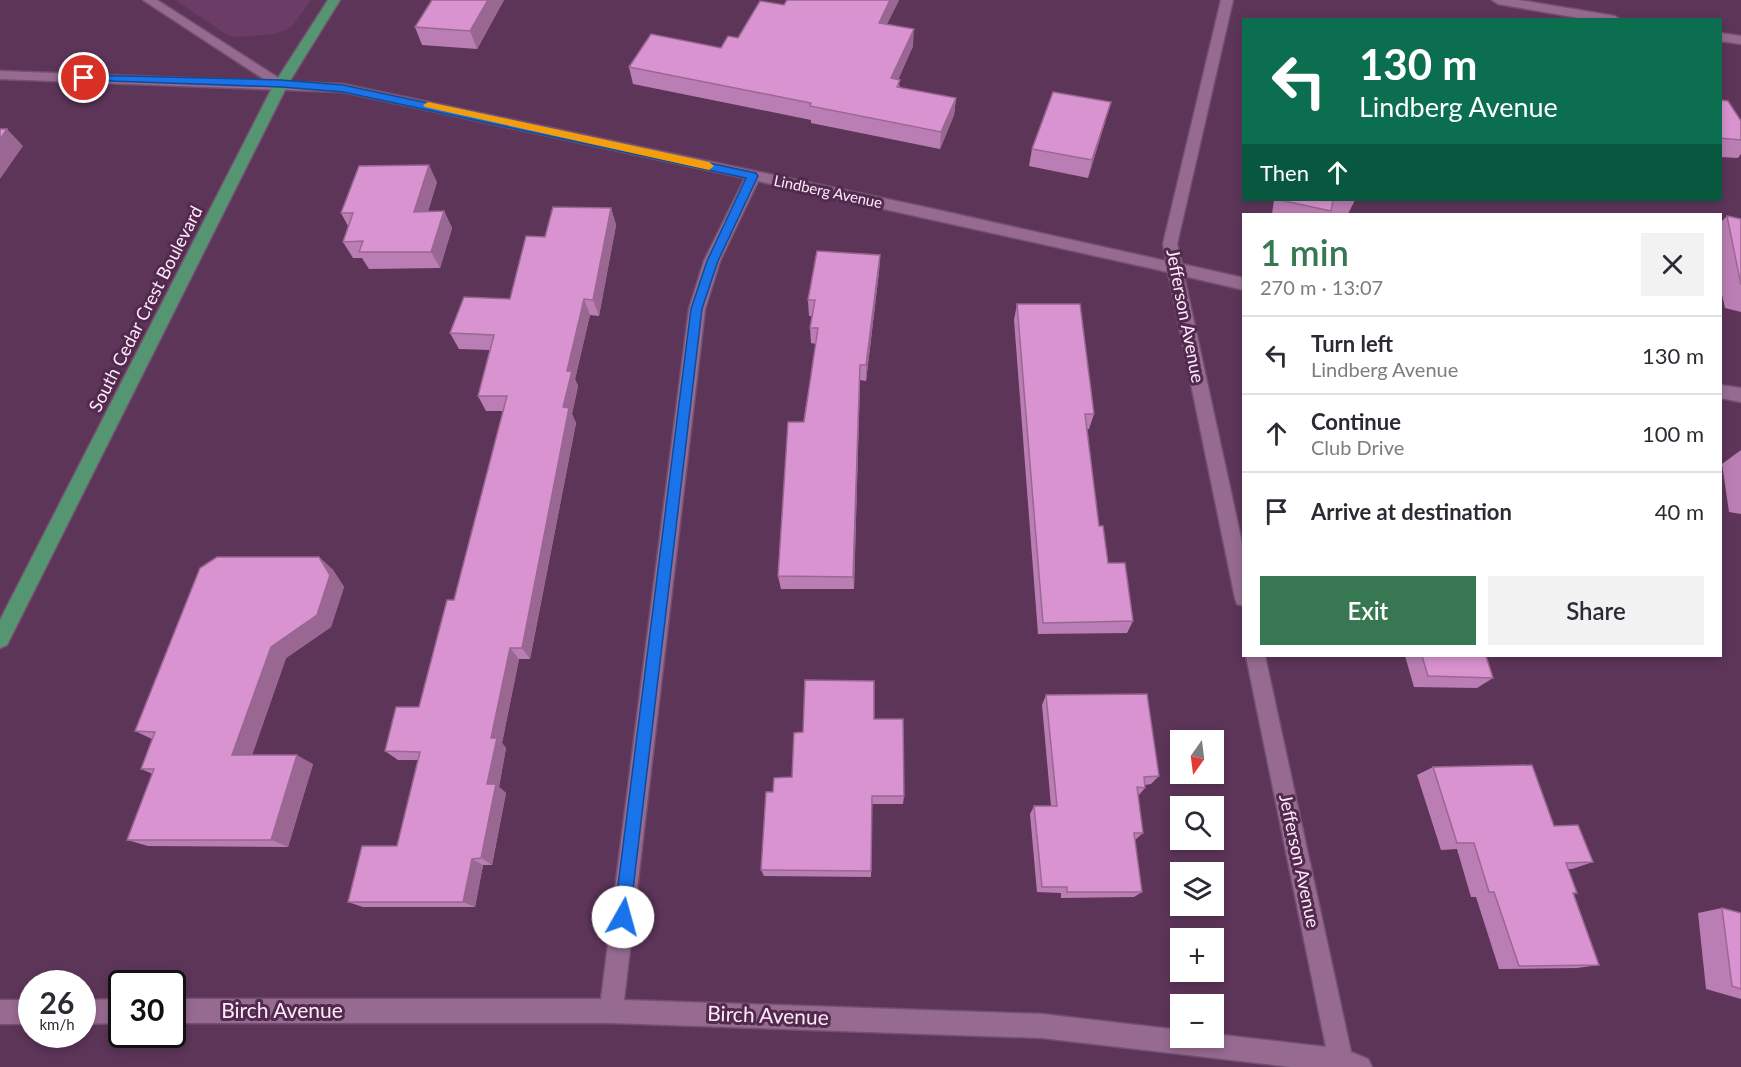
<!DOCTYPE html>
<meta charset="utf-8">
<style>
:root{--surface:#fff;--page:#f2f2f3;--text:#2b2b33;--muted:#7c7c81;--line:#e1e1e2;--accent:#377852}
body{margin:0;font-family:Lato,sans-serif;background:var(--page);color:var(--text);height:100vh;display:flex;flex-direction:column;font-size:22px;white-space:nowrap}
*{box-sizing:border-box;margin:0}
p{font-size:20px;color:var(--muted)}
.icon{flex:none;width:33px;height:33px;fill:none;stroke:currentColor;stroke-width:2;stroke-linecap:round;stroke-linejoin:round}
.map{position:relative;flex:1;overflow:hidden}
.side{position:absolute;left:1242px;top:213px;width:480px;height:444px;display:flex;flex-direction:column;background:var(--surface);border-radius:0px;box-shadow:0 3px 9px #0003}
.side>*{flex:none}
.hud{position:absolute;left:1242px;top:18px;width:480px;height:183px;border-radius:0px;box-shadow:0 3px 9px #0003;background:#0b6e4f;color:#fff;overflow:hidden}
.needle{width:39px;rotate:194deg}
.controls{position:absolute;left:1170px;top:730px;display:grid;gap:12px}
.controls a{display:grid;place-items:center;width:54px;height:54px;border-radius:0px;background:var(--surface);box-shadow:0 3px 9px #0003;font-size:30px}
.speed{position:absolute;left:18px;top:970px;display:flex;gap:12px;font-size:30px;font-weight:700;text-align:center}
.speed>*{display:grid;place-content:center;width:78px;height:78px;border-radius:50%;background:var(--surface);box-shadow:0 3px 9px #0003;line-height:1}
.speed small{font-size:15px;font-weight:400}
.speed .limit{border:3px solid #111;border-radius:9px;background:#fff;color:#111}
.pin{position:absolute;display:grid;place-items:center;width:51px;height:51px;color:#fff;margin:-26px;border:3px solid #fff;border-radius:50%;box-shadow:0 2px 6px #0007}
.me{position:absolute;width:66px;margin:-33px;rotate:7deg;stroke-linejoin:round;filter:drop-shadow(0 0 4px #0008)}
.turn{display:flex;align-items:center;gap:21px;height:126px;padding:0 18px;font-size:27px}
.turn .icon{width:78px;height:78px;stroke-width:2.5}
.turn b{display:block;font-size:42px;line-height:51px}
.then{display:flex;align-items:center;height:57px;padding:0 18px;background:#0003;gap:12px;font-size:22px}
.round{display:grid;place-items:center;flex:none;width:63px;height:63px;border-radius:0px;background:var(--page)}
.head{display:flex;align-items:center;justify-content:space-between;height:102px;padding:0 18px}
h1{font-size:36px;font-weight:600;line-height:45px;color:var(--accent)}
.button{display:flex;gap:12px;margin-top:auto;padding:12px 18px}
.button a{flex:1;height:69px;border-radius:0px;background:var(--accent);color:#fff;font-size:24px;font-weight:600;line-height:69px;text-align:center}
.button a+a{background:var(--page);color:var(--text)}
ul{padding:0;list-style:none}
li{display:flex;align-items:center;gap:18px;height:78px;padding:0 18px;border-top:2px solid var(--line)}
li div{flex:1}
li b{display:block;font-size:22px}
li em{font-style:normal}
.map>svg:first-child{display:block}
.built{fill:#6b3c65}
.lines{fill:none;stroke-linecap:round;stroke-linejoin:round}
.street-casing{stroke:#72516e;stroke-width:3}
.secondary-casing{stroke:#72516e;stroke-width:3}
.primary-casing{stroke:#72516e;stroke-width:3}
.street{fill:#976b91;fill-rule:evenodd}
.secondary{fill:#976b91;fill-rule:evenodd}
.primary{fill:#569572;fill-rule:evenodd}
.wall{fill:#bb7eb4}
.shaded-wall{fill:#996792}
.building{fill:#da93d1;stroke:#996792;stroke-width:1.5}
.route{fill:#1a73e8;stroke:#114b97;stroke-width:1.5}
.slow{fill:#f59e0b}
.labels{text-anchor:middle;stroke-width:6;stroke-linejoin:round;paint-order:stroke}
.far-street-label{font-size:15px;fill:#ffeafb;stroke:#522a4e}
.street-label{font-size:18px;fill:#ffeafb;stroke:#522a4e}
.near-street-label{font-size:21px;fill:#ffeafb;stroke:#522a4e}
</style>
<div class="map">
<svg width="1741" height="1067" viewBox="0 0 1741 1067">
<rect width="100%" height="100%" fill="#5d3559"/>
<!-- built -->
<path class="built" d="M 175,0 L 311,0 L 294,24 L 286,30 L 275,34 L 239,37 L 229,36 Z"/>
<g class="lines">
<defs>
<g id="street">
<path d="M 1221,0 L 1233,0 L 1177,244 L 1182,264 L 1244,278 L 1244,290 L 1184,276 L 1244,552 L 1244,606 L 1237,604 L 1235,598 L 1168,272 L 758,181 L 720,261 L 705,309 L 624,1000 L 1042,1014 L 1180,1030 L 1180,1038 L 1214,1038 L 1214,1034 L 1326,1047 L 1246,656 L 1265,656 L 1351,1052 L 1368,1059 L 1372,1067 L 1291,1067 L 1042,1038 L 611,1023 L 172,1023 L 172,999 L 601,999 L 689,309 L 704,261 L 745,178 L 343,92 L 0,79 L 0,71 L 343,84 L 920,206 L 1166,261 L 1163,244 Z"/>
<path d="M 1492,0 L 1519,0 L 1615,16 L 1621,20 L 1590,20 L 1498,4 Z"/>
<path d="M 1720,33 L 1741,36 L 1741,44 L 1720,41 Z"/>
<path d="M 1720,385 L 1741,388 L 1741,402 L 1720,398 Z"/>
<path d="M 122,999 L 122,1023 L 82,1024 L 82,1000 Z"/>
<rect x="0" y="1000" width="32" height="24"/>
</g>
<path id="secondary" d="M 143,0 L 157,0 L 288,84 L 286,87 L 276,87 Z"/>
<path id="primary" d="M 328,0 L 340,0 L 288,84 L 7,645 L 0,648 L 0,620 L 274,84 Z"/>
</defs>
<!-- street casing -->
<use href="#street" class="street-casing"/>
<!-- secondary casing -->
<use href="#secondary" class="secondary-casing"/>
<!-- primary casing -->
<use href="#primary" class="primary-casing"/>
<!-- street -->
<use href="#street" class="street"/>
<!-- secondary -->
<use href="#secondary" class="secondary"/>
<!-- primary -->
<use href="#primary" class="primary"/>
</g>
<!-- wall -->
<g class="wall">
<path d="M 432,0 L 504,0 L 477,49 L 422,45 L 415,27 Z"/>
<path d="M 787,0 L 899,0 L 887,24 L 913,46 L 898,80 L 900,88 L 956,98 L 954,115 L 940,149 L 811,123 L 811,120 L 633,84 L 629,67 L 721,48 L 738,38 L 784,5 Z"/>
<path d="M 1720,100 L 1741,121 L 1741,154 L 1738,158 L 1720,157 Z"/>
<path d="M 1106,119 L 1088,178 L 1029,166 L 1032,149 Z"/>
<path d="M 437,182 L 428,211 L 444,211 L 452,228 L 440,268 L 369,269 L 362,258 L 353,258 L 343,242 L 348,226 L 341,213 Z"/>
<path d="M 1274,200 L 1355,200 L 1348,214 L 1272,214 Z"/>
<path d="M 611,208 L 616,225 L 599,316 L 590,315 L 575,379 L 578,386 L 572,414 L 576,423 L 530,659 L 519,659 L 502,743 L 506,748 L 499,787 L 506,793 L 492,865 L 483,865 L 475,907 L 363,907 L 348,902 L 397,846 L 418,760 L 398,760 L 385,751 L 419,707 L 454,600 L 503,411 L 486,411 L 478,396 L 490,350 L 459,349 L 450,333 L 510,299 L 545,237 Z"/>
<path d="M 1727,216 L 1741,219 L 1741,312 L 1725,308 L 1720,286 L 1720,223 Z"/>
<path d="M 880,255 L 879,272 L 866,381 L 860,380 L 854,589 L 781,589 L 778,576 L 816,344 L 811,343 L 810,328 L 812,316 L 809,316 L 808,300 Z"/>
<path d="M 1017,304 L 1094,414 L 1089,429 L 1087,429 L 1099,526 L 1108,563 L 1133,621 L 1127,633 L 1038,634 L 1014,320 Z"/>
<path d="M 1741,450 L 1741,514 L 1729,512 L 1722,464 Z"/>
<path d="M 319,557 L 333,570 L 344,587 L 331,627 L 286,658 L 252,755 L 313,764 L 288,847 L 148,846 L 127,840 L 153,774 L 141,769 L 152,739 L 135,731 Z"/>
<path d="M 1405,656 L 1486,656 L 1493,678 L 1477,688 L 1414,687 Z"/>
<path d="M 1046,695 L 1159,776 L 1151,784 L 1145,785 L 1145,788 L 1138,796 L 1143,833 L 1135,840 L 1142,892 L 1134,897 L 1061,898 L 1061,893 L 1037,892 L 1030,814 L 1034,806 L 1051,806 L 1042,705 Z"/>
<path d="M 874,719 L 904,796 L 903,804 L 872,804 L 871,877 L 764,876 L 761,870 L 773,792 L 792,777 L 803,732 Z"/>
<path d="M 1433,767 L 1554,826 L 1593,862 L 1572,869 L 1568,869 L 1577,893 L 1574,894 L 1599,965 L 1577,968 L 1499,969 L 1476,897 L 1471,897 L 1457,849 L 1441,850 L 1417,775 Z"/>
<path d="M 1722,908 L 1741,913 L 1741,999 L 1706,989 L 1698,913 Z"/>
</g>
<!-- shaded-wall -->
<g class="shaded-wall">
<path d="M 488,0 L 504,0 L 477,49 L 470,31 Z"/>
<path d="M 890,0 L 899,0 L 879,40 L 879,23 Z"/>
<path d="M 914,29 L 913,46 L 891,95 L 891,78 Z"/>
<path d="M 956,98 L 954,115 L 940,149 L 941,132 Z"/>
<path d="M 1111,102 L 1106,119 L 1088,178 L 1092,160 Z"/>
<path d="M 7,129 L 23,146 L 0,179 L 0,139 Z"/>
<path d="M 429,165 L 437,182 L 423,228 L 414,212 Z"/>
<path d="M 611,208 L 616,225 L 599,316 L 593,300 Z"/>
<path d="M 444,211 L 452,228 L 440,268 L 431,252 Z"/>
<path d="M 880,255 L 879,272 L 866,381 L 866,365 Z"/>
<path d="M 584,299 L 590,315 L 575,379 L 578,386 L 572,414 L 576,423 L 530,659 L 522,648 L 563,407 L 567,371 Z"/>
<path d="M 860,365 L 860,380 L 854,589 L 853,577 Z"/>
<path d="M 319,557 L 333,570 L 344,587 L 331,627 L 286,658 L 249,764 L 232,755 L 271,647 Z"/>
<path d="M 510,648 L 519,659 L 502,743 L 506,748 L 499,787 L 506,793 L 492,865 L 481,858 L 491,738 Z"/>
<path d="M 297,755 L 313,764 L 288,847 L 271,840 Z"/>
<path d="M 472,859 L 483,865 L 475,907 L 463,902 Z"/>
</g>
<!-- building -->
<g class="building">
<path d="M 432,0 L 488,0 L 470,31 L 415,27 Z"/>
<path d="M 787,0 L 890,0 L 879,23 L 914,29 L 891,78 L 900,80 L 897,87 L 956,98 L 941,132 L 810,106 L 811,103 L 629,67 L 651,34 L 721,48 L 728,36 L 738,38 L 760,1 L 784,5 Z"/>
<path d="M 1053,92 L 1111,102 L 1092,160 L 1032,149 Z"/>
<path d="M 1720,100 L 1728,101 L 1741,121 L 1741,140 L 1720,138 Z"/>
<path d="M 0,129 L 7,129 L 0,139 Z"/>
<path d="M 429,165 L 414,212 L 444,211 L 431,252 L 359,252 L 363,241 L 343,242 L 353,213 L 341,213 L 359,166 Z"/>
<path d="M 1280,200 L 1333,200 L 1331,211 Z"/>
<path d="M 553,207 L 611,208 L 593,300 L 584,299 L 567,371 L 572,371 L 563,407 L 569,408 L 522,648 L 510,648 L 491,738 L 497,738 L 487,784 L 496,784 L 481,858 L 472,859 L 463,902 L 348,902 L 362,846 L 397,846 L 420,752 L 385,751 L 396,707 L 419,707 L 447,600 L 454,600 L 507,396 L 478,396 L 494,335 L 450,333 L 464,297 L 510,299 L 526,236 L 545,237 Z"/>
<path d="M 1727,216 L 1741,219 L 1741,285 Z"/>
<path d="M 817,251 L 880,255 L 866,365 L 860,365 L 853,577 L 778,576 L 788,422 L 804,422 L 818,328 L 810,328 L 815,300 L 808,300 Z"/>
<path d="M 1017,304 L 1080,304 L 1094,414 L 1085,414 L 1099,526 L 1103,526 L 1108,563 L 1125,563 L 1133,621 L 1043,623 Z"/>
<path d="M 217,557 L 319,557 L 330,575 L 317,615 L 271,647 L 232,755 L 297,755 L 271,840 L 127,840 L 154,769 L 141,769 L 155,732 L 135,731 L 200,568 Z"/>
<path d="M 1422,656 L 1486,656 L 1493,678 L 1428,676 Z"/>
<path d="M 805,680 L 874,681 L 874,719 L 903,719 L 904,796 L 872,796 L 871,871 L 761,870 L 766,792 L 773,792 L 774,778 L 792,777 L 794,733 L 803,732 Z"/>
<path d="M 1147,694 L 1159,776 L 1144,777 L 1145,788 L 1137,787 L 1143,833 L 1134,833 L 1142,892 L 1067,892 L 1067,887 L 1042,887 L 1034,806 L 1057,806 L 1046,695 Z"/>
<path d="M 1532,765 L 1554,826 L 1578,825 L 1593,862 L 1566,863 L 1577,893 L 1573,893 L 1599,965 L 1519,966 L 1494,892 L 1489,892 L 1474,843 L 1457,843 L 1433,767 Z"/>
<path d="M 1722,908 L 1741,913 L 1741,989 L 1732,986 Z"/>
</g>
<!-- route -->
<path class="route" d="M 84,75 L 281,80 L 343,85 L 756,173 L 758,176 L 718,261 L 702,309 L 629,923 L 623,926 L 617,923 L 614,917 L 691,309 L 707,261 L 746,178 L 343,92 L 281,87 L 81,80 L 79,78 Z"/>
<!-- slow -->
<path class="slow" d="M 428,102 L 709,162 L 714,166 L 709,170 L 425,107 L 423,105 Z"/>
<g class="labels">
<!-- far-street labels -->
<g class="far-street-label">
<text transform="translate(828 192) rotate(12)" y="5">Lindberg Avenue</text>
</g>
<!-- street labels -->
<g class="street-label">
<text transform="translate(146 309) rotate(-63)" y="6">South Cedar Crest Boulevard</text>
<text transform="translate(1185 316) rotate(79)" y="6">Jefferson Avenue</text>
<text transform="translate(1299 861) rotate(78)" y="6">Jefferson Avenue</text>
</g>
<!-- near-street labels -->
<g class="near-street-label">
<text x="282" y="1018">Birch Avenue</text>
<text transform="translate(768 1016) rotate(2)" y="7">Birch Avenue</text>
</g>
</g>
</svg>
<div class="controls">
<a><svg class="needle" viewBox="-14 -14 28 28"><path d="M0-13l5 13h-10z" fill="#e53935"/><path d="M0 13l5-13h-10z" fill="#7c7c81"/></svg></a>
<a><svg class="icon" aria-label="search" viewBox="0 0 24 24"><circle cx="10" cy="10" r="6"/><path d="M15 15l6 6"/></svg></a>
<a><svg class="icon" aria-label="layers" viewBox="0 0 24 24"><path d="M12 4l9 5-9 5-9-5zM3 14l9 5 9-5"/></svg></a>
<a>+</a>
<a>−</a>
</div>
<div class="speed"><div>26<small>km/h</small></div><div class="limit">30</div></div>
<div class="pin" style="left:84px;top:78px;background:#d93025"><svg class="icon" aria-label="arrive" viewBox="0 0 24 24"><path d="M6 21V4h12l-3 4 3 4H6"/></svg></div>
<svg class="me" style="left:623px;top:917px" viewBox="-20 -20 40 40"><circle r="19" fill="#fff"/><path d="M0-13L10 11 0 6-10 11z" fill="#1a73e8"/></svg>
<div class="hud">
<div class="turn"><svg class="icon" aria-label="left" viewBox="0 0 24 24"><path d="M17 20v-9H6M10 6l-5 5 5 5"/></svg><div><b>130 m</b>Lindberg Avenue</div></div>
<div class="then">Then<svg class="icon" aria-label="ahead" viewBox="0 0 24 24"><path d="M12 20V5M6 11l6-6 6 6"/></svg></div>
</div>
<section class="side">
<div class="head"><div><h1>1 min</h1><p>270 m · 13:07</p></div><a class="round"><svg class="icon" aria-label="close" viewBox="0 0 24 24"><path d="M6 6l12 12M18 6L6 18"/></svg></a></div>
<ul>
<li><svg class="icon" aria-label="left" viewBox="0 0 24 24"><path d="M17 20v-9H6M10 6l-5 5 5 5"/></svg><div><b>Turn left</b><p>Lindberg Avenue</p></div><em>130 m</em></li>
<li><svg class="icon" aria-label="ahead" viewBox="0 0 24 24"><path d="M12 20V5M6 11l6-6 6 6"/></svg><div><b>Continue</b><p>Club Drive</p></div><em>100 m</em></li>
<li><svg class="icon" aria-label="arrive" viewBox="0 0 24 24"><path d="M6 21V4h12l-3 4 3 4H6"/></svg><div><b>Arrive at destination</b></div><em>40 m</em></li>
</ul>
<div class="button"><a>Exit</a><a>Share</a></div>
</section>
</div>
